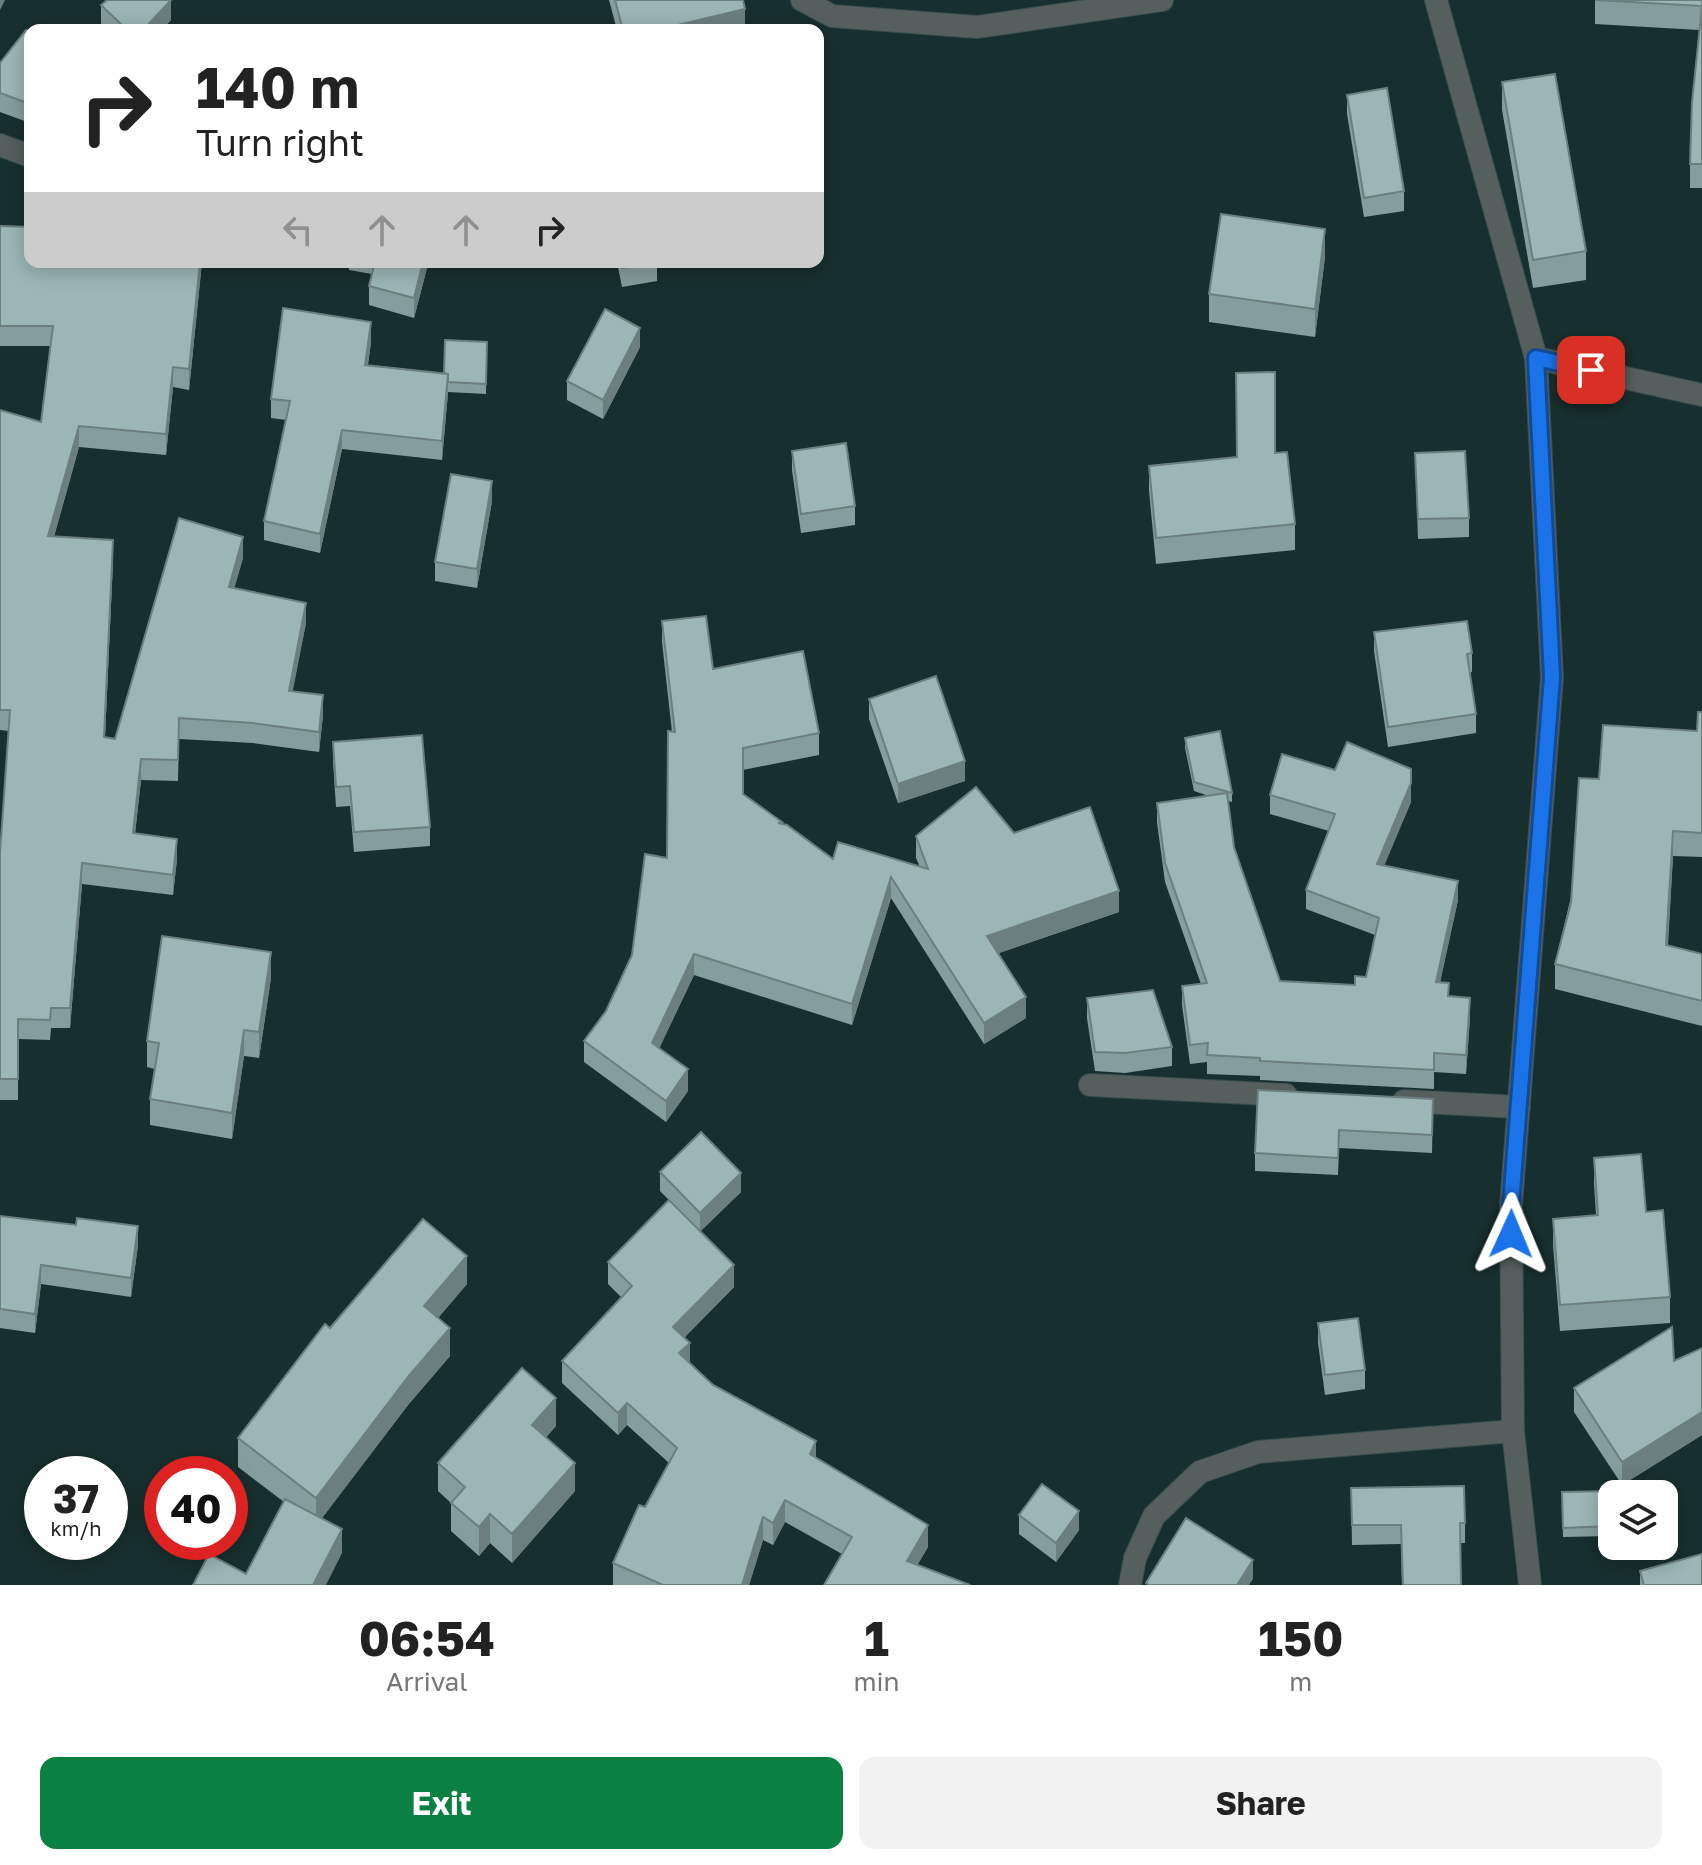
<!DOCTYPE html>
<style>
:root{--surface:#fff;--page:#f2f2f2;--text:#222;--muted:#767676;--accent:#0b8043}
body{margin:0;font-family:"Golos Text",sans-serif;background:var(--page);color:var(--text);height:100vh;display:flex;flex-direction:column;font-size:30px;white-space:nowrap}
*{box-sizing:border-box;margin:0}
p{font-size:26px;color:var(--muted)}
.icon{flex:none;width:44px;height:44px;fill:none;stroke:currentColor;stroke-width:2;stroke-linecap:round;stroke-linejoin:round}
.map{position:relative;height:1585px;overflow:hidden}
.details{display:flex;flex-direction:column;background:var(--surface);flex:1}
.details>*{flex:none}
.banner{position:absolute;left:24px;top:24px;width:800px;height:244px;border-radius:16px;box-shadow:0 4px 20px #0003;background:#fff;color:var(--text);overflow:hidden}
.controls{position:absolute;left:1598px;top:1480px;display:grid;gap:16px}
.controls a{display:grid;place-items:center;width:80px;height:80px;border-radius:16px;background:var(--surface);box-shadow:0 4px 20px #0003;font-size:40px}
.speed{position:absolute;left:24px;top:1456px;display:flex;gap:16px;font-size:40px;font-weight:700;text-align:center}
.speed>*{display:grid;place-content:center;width:104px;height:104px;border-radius:50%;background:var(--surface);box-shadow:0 4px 20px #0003;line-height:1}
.speed small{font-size:20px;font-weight:400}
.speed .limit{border:12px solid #d22;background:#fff;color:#111}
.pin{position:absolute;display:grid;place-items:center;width:68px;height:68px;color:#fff;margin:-34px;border-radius:16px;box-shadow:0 4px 12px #0006}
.me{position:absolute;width:88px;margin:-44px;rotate:1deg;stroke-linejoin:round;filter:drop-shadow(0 0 6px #0008)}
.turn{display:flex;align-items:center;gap:28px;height:168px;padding:0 40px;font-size:36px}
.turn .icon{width:104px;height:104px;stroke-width:2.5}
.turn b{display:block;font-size:56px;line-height:68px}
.lanes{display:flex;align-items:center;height:76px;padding:0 40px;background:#0003;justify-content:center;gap:40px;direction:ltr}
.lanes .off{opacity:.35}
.eta{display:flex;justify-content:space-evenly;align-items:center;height:136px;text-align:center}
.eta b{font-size:48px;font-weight:700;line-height:56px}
.primary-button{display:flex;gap:16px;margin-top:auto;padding:16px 40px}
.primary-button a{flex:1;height:92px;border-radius:16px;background:var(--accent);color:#fff;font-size:32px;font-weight:700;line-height:92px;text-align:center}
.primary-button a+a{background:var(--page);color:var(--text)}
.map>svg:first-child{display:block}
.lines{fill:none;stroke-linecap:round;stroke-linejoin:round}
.minor-casing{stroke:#374d4c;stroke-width:24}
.tertiary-casing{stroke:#374d4c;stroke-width:24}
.minor{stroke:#545f5e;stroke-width:22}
.tertiary{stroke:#545f5e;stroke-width:22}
.wall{fill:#859d9c}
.shaded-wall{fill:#6c7f7f}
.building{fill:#9bb6b5;stroke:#6c7f7f;stroke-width:2}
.route-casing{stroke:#114b97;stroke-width:20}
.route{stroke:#1a73e8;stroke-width:14}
</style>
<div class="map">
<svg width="1702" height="1585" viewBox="0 0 1702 1585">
<rect width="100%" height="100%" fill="#172f2e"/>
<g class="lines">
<defs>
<g id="minor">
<path d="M 802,0 L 832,16 L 977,27 L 1162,0"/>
<path d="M 0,145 L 30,156"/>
<path d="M 1536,358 L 1702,395"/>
<path d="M 1090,1085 L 1286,1095"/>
<path d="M 1404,1101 L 1519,1107"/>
<path d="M 1130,1585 L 1135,1558 L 1154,1516 L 1200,1472 L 1258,1452 L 1513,1431"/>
</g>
<path id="tertiary" d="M 1436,0 L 1536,358 L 1552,677 L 1511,1205 L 1513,1431 L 1530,1585"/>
</defs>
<!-- minor casing -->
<use href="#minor" class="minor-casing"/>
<!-- tertiary casing -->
<use href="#tertiary" class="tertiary-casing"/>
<!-- minor -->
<use href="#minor" class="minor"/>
<!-- tertiary -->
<use href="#tertiary" class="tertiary"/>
</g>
<!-- wall -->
<g class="wall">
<path d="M 609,0 L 743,0 L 745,30 L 617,30 Z"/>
<path d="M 1595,0 L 1702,0 L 1702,188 L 1690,188 L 1690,164 L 1699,30 L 1595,24 Z"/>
<path d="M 101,5 L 171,20 L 161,30 L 107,30 L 101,25 Z"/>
<path d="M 30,32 L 30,123 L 0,112 L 0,63 Z"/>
<path d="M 1502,82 L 1586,251 L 1586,280 L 1533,288 L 1502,110 Z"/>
<path d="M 1347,95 L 1404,191 L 1404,211 L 1364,217 L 1347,114 Z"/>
<path d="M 0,226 L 30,262 L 202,262 L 189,390 L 173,387 L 166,455 L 79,447 L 54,537 L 113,560 L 105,737 L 115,739 L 243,558 L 234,588 L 306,623 L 292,692 L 323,715 L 319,752 L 253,743 L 179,739 L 178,781 L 141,780 L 135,833 L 177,859 L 173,895 L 82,884 L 70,1028 L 51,1028 L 50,1040 L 18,1039 L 18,1100 L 0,1100 L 0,853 L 9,731 L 0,730 L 0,410 L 41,422 L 50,346 L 0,346 Z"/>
<path d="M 1325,257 L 1315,337 L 1209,322 L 1209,294 Z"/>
<path d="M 349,262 L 427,262 L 427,268 L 414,318 L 369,305 L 369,286 L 372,274 L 349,270 Z"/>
<path d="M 617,262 L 657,262 L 657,281 L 622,287 Z"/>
<path d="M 371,342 L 368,365 L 444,373 L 487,342 L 486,394 L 448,392 L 442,460 L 342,449 L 320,553 L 264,540 L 264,521 L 286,420 L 271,418 L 271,399 Z"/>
<path d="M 640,347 L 603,419 L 567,400 L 567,381 Z"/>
<path d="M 792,451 L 855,506 L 855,525 L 801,533 L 792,470 Z"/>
<path d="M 1275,453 L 1295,524 L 1295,550 L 1156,564 L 1149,491 L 1149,466 Z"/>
<path d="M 1415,453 L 1469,518 L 1469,537 L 1418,539 Z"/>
<path d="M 492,501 L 477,588 L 435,581 L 435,562 Z"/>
<path d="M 662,621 L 713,669 L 819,733 L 819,755 L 743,770 L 743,794 L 782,824 L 833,859 L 920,867 L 916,858 L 916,836 L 1014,833 L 1119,912 L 999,953 L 1026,1018 L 984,1044 L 891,898 L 852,1025 L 694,975 L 659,1048 L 688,1091 L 666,1122 L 584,1062 L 584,1041 L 606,1011 L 632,955 L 667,858 L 672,732 L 662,642 Z"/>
<path d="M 1374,632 L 1472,653 L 1472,672 L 1470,673 L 1476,714 L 1476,733 L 1388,747 L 1374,651 Z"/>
<path d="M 869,699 L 965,781 L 898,803 L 869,719 Z"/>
<path d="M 1702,712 L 1702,857 L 1673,856 L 1668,945 L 1702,954 L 1702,1026 L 1555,989 L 1555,964 L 1599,779 L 1697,731 Z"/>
<path d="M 1185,738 L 1232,793 L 1232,802 L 1228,801 L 1234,847 L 1280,981 L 1355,985 L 1366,977 L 1375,935 L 1306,909 L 1306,890 L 1329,831 L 1270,814 L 1270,795 L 1411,802 L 1384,865 L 1458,900 L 1440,982 L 1449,996 L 1470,1017 L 1466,1074 L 1434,1072 L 1434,1089 L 1260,1080 L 1260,1076 L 1207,1074 L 1207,1062 L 1190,1064 L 1182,1005 L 1182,986 L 1201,984 L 1165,882 L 1157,822 L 1157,803 L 1209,796 L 1194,791 L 1185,748 Z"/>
<path d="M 333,742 L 430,827 L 430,846 L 354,852 L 350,806 L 336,807 L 333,761 Z"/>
<path d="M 271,978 L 259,1058 L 244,1056 L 232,1139 L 150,1125 L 150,1099 L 155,1069 L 147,1067 L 147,1041 Z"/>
<path d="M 1087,998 L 1172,1047 L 1172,1066 L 1125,1073 L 1095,1071 L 1087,1018 Z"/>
<path d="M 1433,1099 L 1432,1153 L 1339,1148 L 1338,1175 L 1255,1171 L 1255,1153 Z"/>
<path d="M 1594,1158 L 1670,1297 L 1670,1323 L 1560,1331 L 1553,1245 L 1553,1219 L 1596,1215 L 1594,1184 Z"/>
<path d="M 660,1172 L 741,1192 L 700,1231 L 734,1287 L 684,1338 L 690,1363 L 713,1385 L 816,1457 L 928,1547 L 917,1565 L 842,1554 L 785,1522 L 773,1545 L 763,1540 L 749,1585 L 613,1585 L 613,1563 L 669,1463 L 627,1425 L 618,1435 L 562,1383 L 562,1361 L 622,1298 L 608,1284 L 608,1262 L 669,1200 L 660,1191 Z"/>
<path d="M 0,1216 L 138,1245 L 131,1297 L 41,1284 L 35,1333 L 0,1328 Z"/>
<path d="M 467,1284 L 438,1318 L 450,1356 L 408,1405 L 322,1518 L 342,1553 L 246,1574 L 284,1502 L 238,1467 L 238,1438 L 330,1328 Z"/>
<path d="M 1318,1323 L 1365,1370 L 1365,1389 L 1325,1395 L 1318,1343 Z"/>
<path d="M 1702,1348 L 1702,1435 L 1622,1485 L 1574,1412 L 1574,1388 L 1674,1361 Z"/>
<path d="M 556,1426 L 546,1437 L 575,1491 L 512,1563 L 490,1543 L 479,1556 L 451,1531 L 451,1503 L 438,1491 L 438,1463 Z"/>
<path d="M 1351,1488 L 1465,1523 L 1465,1543 L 1460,1543 L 1461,1585 L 1402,1585 L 1401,1544 L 1352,1545 Z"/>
<path d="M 1562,1492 L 1612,1494 L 1612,1536 L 1563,1537 Z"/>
<path d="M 1019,1515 L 1079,1530 L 1056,1562 L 1019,1534 Z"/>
<path d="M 1640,1571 L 1702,1585 L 1640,1585 Z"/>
</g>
<!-- shaded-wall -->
<g class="shaded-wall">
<path d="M 0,0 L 5,0 L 0,10 Z"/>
<path d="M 171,0 L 171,20 L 161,30 L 143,30 Z"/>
<path d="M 745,9 L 745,30 L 657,30 Z"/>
<path d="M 1325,229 L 1325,257 L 1315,337 L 1315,309 Z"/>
<path d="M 200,262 L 202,262 L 189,390 L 189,369 Z"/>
<path d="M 423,262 L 427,262 L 427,268 L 414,318 L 414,298 Z"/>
<path d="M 371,322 L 371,342 L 365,384 L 365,365 Z"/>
<path d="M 640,328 L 640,347 L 603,419 L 603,400 Z"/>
<path d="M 173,367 L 173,387 L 166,455 L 166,434 Z"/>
<path d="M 448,374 L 448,393 L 442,460 L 442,441 Z"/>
<path d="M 79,426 L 79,447 L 48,557 L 48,536 Z"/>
<path d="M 342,430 L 342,449 L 320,553 L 320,534 Z"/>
<path d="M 492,481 L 492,501 L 477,588 L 477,569 Z"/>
<path d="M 243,537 L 243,558 L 229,607 L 229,587 Z"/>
<path d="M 113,540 L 113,560 L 104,757 L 104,737 Z"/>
<path d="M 306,603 L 306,623 L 289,711 L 289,691 Z"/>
<path d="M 323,695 L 323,715 L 319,752 L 319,732 Z"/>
<path d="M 141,759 L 141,780 L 133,853 L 133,833 Z"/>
<path d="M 965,761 L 965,781 L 898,803 L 898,784 Z"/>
<path d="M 1411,783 L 1411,802 L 1377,883 L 1377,864 Z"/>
<path d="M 1673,831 L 1673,856 L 1666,970 L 1666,945 Z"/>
<path d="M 177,839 L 177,859 L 173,895 L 173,875 Z"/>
<path d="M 82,863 L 82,884 L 70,1028 L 70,1008 Z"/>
<path d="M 891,877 L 891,898 L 852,1025 L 852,1004 Z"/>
<path d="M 1458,881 L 1458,900 L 1436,1001 L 1436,982 Z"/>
<path d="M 1119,891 L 1119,912 L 987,957 L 987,936 Z"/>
<path d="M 271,952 L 271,978 L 259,1058 L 259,1032 Z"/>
<path d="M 694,954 L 694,975 L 652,1064 L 652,1043 Z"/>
<path d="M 1026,997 L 1026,1018 L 984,1044 L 984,1023 Z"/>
<path d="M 1470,998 L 1470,1017 L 1466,1074 L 1466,1055 Z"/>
<path d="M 244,1030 L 244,1056 L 232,1139 L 232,1113 Z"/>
<path d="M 688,1069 L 688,1091 L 666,1122 L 666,1101 Z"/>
<path d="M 741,1173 L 741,1192 L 700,1232 L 700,1213 Z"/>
<path d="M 138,1226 L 138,1245 L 131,1297 L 131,1278 Z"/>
<path d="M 467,1256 L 467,1284 L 424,1334 L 424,1306 Z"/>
<path d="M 41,1265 L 41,1284 L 35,1333 L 35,1314 Z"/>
<path d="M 734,1265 L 734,1287 L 673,1349 L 673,1327 Z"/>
<path d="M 450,1328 L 450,1356 L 408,1405 L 316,1526 L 316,1498 L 408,1377 Z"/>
<path d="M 690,1343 L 690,1365 L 679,1353 Z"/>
<path d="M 556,1398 L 556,1426 L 532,1454 L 532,1425 Z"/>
<path d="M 627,1403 L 627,1425 L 618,1435 L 618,1413 Z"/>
<path d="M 1702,1412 L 1702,1435 L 1622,1485 L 1622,1462 Z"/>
<path d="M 816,1441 L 816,1463 L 810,1454 Z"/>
<path d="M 575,1463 L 575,1491 L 512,1563 L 512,1534 Z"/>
<path d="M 785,1500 L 785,1522 L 773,1545 L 773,1523 Z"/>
<path d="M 1079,1511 L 1079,1530 L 1056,1562 L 1056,1543 Z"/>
<path d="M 490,1514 L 490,1543 L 479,1556 L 479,1527 Z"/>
<path d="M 763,1517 L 763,1540 L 749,1585 L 742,1585 Z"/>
<path d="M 928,1525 L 928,1547 L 907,1583 L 907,1561 Z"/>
<path d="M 342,1529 L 342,1553 L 326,1585 L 313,1585 Z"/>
<path d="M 1253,1560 L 1253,1579 L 1249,1585 L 1237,1585 Z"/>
</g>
<!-- building -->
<g class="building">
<path d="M 107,0 L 171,0 L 143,30 L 127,30 L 101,5 Z"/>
<path d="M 615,0 L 743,0 L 745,9 L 657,30 L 623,30 Z"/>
<path d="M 1595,0 L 1702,0 L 1702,164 L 1690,164 L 1692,103 L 1702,6 Z"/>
<path d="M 26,30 L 30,32 L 30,104 L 0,93 L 0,63 Z"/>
<path d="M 1555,74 L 1586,251 L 1533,260 L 1502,82 Z"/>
<path d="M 1387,88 L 1404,191 L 1364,198 L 1347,95 Z"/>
<path d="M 1221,214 L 1325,229 L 1315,309 L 1209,294 Z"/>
<path d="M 0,226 L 30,227 L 30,262 L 200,262 L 189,369 L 173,367 L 166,434 L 79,426 L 48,536 L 113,540 L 104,737 L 115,739 L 179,518 L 243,537 L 229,587 L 306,603 L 289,691 L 323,695 L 319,732 L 253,723 L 179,718 L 178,760 L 141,759 L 133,833 L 177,839 L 173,875 L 82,863 L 70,1008 L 51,1008 L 50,1020 L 18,1019 L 18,1079 L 0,1079 L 0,853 L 10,710 L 0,710 L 0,410 L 41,422 L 53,326 L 0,326 Z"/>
<path d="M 375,262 L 423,262 L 414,298 L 369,286 Z"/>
<path d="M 620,262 L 654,262 L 622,268 Z"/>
<path d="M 283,308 L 371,322 L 365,365 L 448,374 L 442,441 L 342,430 L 320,534 L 264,521 L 290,401 L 271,399 Z"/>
<path d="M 605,309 L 640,328 L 603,400 L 567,381 Z"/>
<path d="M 445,340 L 487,342 L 486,384 L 448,382 L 448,374 L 444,373 Z"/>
<path d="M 1275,372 L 1275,453 L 1287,452 L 1295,524 L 1156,538 L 1149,466 L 1237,457 L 1236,373 Z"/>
<path d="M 846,443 L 855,506 L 801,514 L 792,451 Z"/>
<path d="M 1465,451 L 1469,518 L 1418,519 L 1415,453 Z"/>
<path d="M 451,474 L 492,481 L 477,569 L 435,562 Z"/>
<path d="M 706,616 L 713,669 L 803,651 L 819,733 L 743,748 L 743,794 L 782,822 L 778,823 L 787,825 L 833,859 L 838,842 L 928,869 L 916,836 L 976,787 L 1014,833 L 1090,807 L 1119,891 L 987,936 L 1026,997 L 984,1023 L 891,877 L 852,1004 L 694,954 L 652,1043 L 688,1069 L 666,1101 L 584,1041 L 606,1011 L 632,955 L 645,854 L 667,858 L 668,731 L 675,732 L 662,621 Z"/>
<path d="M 1467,621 L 1472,653 L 1467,654 L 1476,714 L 1388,727 L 1374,632 Z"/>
<path d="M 936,676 L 965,761 L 898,784 L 869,699 Z"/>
<path d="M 1698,712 L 1702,712 L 1702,833 L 1673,831 L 1666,945 L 1702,954 L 1702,1001 L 1555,964 L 1571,903 L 1579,778 L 1599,779 L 1603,725 L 1697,731 Z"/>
<path d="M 1220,731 L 1232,793 L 1194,782 L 1185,738 Z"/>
<path d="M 422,735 L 430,827 L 354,832 L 350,786 L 336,787 L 333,742 Z"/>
<path d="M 1347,742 L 1411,769 L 1411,783 L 1377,864 L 1458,881 L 1436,982 L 1449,983 L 1448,996 L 1470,998 L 1466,1055 L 1434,1053 L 1434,1070 L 1260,1061 L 1260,1058 L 1207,1055 L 1208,1043 L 1190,1045 L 1182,986 L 1207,983 L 1165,863 L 1157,803 L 1227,793 L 1234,847 L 1280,981 L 1355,985 L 1355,976 L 1366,977 L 1379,918 L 1306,890 L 1335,814 L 1270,795 L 1282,754 L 1335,770 Z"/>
<path d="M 162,936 L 271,952 L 259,1032 L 244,1030 L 232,1113 L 150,1099 L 159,1043 L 147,1041 Z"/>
<path d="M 1153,990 L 1172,1047 L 1125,1053 L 1095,1052 L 1087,998 Z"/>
<path d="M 1258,1090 L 1433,1099 L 1432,1135 L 1339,1130 L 1338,1158 L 1255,1153 Z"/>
<path d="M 701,1132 L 741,1173 L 700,1213 L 660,1172 Z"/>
<path d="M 1641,1154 L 1646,1212 L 1663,1210 L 1670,1297 L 1560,1305 L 1553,1219 L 1598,1215 L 1594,1158 Z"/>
<path d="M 669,1200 L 734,1265 L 673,1327 L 690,1343 L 679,1353 L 713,1385 L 816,1441 L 810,1454 L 928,1525 L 907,1561 L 970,1585 L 824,1585 L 852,1537 L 785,1500 L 773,1523 L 763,1517 L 742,1585 L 663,1585 L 613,1563 L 639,1505 L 645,1507 L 677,1448 L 627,1403 L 618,1413 L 562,1361 L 632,1286 L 608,1262 Z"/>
<path d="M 0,1216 L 76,1225 L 77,1218 L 138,1226 L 131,1278 L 41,1265 L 35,1314 L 0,1309 Z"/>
<path d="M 423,1219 L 467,1256 L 424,1306 L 450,1328 L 408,1377 L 316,1498 L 238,1438 L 325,1324 L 330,1328 Z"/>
<path d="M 1358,1318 L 1365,1370 L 1325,1375 L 1318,1323 Z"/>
<path d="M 1672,1327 L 1674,1361 L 1702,1348 L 1702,1412 L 1622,1462 L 1574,1388 Z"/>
<path d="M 522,1368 L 556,1398 L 532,1425 L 575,1463 L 512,1534 L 490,1514 L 479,1527 L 451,1503 L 465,1487 L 438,1463 Z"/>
<path d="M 1042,1484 L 1079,1511 L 1056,1543 L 1019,1515 Z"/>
<path d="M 1464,1486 L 1465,1523 L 1460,1523 L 1461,1585 L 1403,1585 L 1401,1525 L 1352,1525 L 1351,1488 Z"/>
<path d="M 1615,1491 L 1615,1494 L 1612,1494 L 1612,1526 L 1563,1528 L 1562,1492 Z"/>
<path d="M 285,1499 L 342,1529 L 313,1585 L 193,1585 L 209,1554 L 246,1574 Z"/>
<path d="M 1186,1518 L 1253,1560 L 1237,1585 L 1149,1585 L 1146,1583 Z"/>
<path d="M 1702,1554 L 1702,1585 L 1644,1585 L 1640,1571 Z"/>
</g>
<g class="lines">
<defs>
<path id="route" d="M 1511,1234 L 1511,1205 L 1552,677 L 1536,358 L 1591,370"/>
</defs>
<!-- route casing -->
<use href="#route" class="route-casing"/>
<!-- route -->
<use href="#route" class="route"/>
</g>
</svg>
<div class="controls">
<a><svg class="icon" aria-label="layers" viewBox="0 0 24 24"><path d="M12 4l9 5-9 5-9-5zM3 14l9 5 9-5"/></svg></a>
</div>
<div class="speed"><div>37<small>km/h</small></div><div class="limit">40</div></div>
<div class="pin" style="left:1591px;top:370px;background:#d93025"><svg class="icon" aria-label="arrive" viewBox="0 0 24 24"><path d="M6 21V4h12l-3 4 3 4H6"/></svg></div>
<svg class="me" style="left:1511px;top:1234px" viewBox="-20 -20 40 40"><path d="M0-17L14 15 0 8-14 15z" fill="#1a73e8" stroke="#fff" stroke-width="4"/></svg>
<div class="banner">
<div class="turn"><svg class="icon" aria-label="right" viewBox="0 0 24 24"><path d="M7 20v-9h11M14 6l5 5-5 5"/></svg><div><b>140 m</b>Turn right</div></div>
<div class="lanes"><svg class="icon off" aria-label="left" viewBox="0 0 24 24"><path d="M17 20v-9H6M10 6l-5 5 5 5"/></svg><svg class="icon off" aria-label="ahead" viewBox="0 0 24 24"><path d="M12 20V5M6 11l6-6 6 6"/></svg><svg class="icon off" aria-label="ahead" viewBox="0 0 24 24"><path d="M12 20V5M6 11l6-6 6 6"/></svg><svg class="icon" aria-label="right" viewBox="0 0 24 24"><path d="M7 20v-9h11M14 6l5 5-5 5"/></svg></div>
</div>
</div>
<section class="details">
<div class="eta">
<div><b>06:54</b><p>Arrival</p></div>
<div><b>1</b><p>min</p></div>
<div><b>150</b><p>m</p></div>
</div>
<div class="primary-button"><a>Exit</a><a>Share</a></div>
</section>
